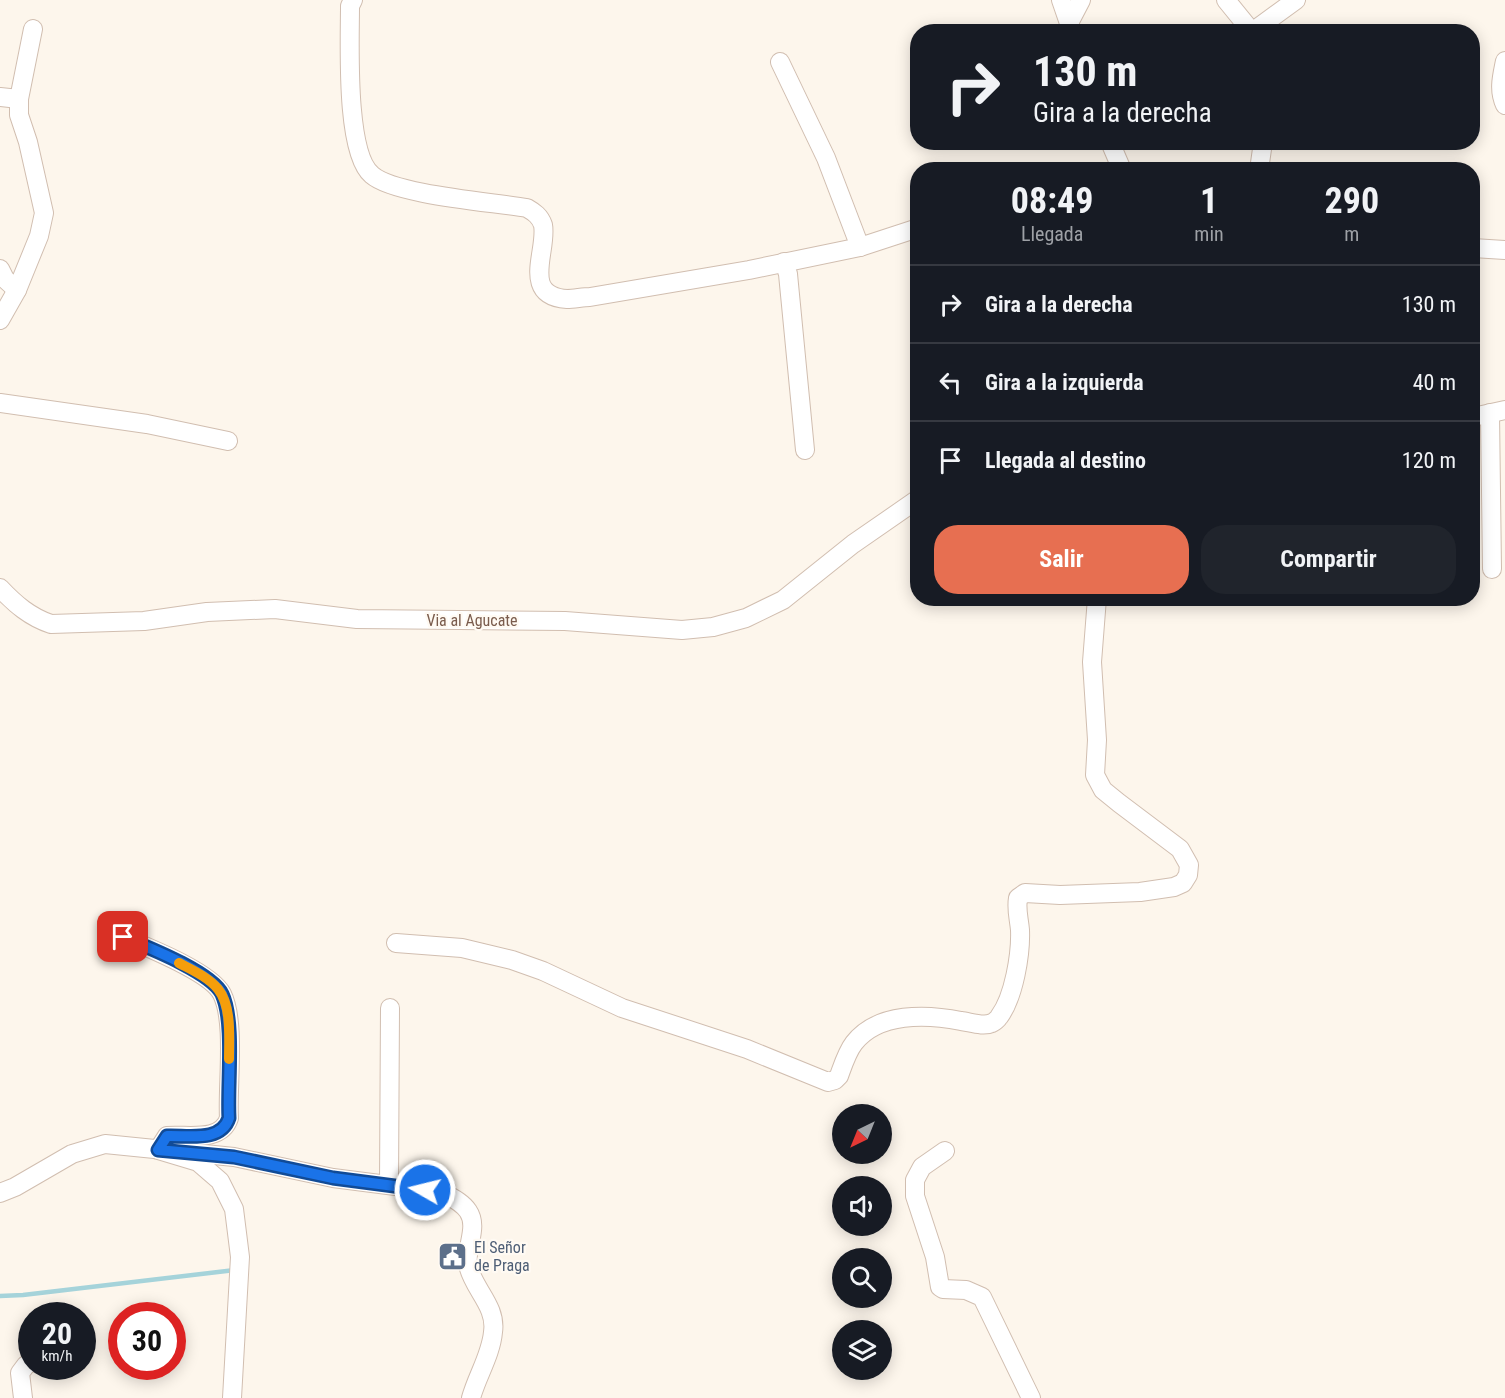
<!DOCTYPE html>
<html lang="es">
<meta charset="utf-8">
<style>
:root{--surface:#171b24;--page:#20242c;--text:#f1f3f6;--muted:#9ea1a6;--line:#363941;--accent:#e76f51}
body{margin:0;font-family:"Roboto Condensed",sans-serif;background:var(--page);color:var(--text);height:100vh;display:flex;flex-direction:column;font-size:22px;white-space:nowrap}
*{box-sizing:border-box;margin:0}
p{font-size:20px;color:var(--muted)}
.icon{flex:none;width:33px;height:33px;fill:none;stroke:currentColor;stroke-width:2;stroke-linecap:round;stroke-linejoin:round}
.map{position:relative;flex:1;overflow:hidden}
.drawer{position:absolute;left:910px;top:162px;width:570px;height:444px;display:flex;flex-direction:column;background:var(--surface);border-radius:24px;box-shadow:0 3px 15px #0003}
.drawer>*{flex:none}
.hud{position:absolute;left:910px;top:24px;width:570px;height:126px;border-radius:24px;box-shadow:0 3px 15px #0003;background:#171b24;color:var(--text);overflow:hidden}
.needle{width:39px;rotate:223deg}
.tools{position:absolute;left:832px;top:1104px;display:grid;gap:12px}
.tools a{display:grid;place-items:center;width:60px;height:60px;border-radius:50%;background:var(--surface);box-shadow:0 3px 15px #0003;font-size:30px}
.speed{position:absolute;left:18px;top:1302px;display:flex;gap:12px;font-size:30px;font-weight:700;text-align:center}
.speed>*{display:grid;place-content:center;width:78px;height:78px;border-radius:50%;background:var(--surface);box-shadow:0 3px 15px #0003;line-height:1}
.speed small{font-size:15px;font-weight:400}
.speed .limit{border:9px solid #d22;background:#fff;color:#111}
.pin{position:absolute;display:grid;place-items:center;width:51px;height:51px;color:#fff;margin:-26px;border-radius:12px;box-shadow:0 3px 9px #0006}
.me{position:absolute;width:66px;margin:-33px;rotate:278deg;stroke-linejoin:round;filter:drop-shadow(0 0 4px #0008)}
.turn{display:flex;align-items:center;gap:21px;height:126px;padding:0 24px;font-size:27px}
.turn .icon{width:78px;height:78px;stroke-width:2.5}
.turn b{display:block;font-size:42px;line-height:51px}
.eta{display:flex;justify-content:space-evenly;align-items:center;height:102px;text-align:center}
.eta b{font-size:36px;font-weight:700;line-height:42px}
.cta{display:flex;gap:12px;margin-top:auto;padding:12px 24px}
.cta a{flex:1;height:69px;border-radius:24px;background:var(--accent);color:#fff;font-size:24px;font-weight:700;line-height:69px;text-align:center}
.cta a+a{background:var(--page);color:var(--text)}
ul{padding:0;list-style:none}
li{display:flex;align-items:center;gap:18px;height:78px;padding:0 24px;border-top:2px solid var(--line)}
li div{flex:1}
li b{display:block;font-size:22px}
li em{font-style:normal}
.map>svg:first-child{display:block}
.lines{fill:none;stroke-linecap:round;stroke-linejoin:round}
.stream{stroke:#a5d3da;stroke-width:4.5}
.minor-casing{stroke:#d1beb0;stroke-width:20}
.minor{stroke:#fff;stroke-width:18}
.route-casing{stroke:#114b97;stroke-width:15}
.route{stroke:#1a73e8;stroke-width:10}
.slow{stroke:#f59e0b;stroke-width:10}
.labels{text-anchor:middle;stroke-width:4.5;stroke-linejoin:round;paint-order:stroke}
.street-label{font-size:16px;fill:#7a5c4d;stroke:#fffaf3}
.service-label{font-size:16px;fill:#4e5e75;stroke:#fffaf3;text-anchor:start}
</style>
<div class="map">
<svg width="1505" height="1398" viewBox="0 0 1505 1398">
<rect width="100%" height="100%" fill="#fdf6ec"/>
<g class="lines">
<!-- stream -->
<path class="stream" d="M 0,1296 L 23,1295 L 235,1270"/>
<defs>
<g id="minor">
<path d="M 353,0 L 350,6 C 350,42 345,153 372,175 C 395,195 493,202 527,208 C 534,212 540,216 543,225 C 548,250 520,296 567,299 C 574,299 583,297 590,297 L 749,270 L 860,247 L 918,228"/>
<path d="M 1061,0 L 1072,32"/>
<path d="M 1226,0 L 1252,32"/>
<path d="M 1069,23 L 1081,0"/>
<path d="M 1252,32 L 1296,0"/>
<path d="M 1505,61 C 1502,76 1498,90 1505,105"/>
<path d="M 780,62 L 826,158 L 860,247"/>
<path d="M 0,97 L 19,99"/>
<path d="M 1110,142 L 1122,170"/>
<path d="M 1259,170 L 1263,142"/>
<path d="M 1473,248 L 1505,250"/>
<path d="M 784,262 L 788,274 L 805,450"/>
<path d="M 0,269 L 5,279 L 17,290"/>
<path d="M 0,320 L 17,290 L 39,236 L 44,213 L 28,142 L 19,115 L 19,99 L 33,29"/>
<path d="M 0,403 L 147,424 L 228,441"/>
<path d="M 1490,413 L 1492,569"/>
<path d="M 1473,417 L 1505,410"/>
<path d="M 0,588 C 15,604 30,617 51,624 L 144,621 L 207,612 L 275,609 L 357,619 L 565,621 L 682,630 L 713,627 L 746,618 L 783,600 L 853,544 L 918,499"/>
<path d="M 123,937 C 147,947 211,972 222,994 C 236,1022 227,1086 229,1118 C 221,1143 187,1134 167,1136 L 158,1150 L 198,1162 L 220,1181 L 234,1209 L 240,1257 L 232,1398"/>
<path d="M 396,943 L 462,948 L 512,960 L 543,971 L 622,1008 L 747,1049 L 828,1082 L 835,1080 L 839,1076 C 843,1065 847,1052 854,1043 C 878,1012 927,1014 961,1021 C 970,1022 983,1027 992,1023 C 993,1023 999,1018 999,1017 C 1014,997 1021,954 1020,930 C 1019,918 1016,910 1018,898 L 1025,893 L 1060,895 L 1140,892 L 1174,887 L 1183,883 L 1188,875 L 1189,865 L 1180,849 L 1119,803 L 1103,790 L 1095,775 L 1097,740 L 1092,662 L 1097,598"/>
<path d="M 945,1151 L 922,1167 L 915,1180 L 915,1196 L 935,1257 L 940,1287 L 943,1289 L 966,1290 L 982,1297 L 1031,1398"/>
<path d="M 389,1185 L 390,1008"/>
<path d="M 0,1193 L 15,1187 L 72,1154 L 105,1144 L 234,1157 L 333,1178 L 442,1192 C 451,1197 462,1202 468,1211 C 479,1227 465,1248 468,1265 C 473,1289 497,1306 493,1332 C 491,1355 477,1376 471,1398"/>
<path d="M 23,1398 L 20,1373 L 26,1365 L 32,1362"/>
</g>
</defs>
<!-- minor casing -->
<use href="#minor" class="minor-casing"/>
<!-- minor -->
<use href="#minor" class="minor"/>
</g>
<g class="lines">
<defs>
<path id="route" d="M 123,937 C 147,947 211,972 222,994 C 235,1022 227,1086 229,1118 C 221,1143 187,1135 167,1136 L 158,1150 L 234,1157 L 333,1178 L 425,1190"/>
</defs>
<!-- route casing -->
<use href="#route" class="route-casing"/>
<!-- route -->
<use href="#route" class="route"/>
<!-- slow -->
<path class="slow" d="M 179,963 C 192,970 208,977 218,989 C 232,1006 229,1038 229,1059"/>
</g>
<!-- icons -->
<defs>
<symbol id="civic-square" viewBox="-11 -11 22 22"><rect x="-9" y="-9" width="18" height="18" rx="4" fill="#5c6f8a" stroke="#fffaf3"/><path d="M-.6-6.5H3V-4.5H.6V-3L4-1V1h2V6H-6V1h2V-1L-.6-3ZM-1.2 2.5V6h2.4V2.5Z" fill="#fff"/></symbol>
</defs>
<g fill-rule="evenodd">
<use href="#civic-square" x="436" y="1240" width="33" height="33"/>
</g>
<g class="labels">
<!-- street labels -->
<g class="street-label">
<text x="472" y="626">Via al Agucate</text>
</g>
<!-- service labels -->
<g class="service-label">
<text x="474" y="1253">El Señor<tspan x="474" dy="18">de Praga</tspan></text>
</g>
</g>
</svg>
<div class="tools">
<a><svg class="needle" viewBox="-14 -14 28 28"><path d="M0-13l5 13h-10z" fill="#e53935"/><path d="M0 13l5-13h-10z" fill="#9ea1a6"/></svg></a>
<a><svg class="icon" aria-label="sound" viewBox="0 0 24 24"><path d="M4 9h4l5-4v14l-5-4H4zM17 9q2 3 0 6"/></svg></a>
<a><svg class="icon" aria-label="search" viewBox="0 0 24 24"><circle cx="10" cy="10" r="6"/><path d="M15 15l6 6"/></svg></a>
<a><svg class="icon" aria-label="layers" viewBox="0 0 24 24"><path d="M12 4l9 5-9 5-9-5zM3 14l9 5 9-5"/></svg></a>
</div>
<div class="speed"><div>20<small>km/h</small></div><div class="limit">30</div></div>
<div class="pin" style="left:123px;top:937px;background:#d93025"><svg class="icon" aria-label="arrive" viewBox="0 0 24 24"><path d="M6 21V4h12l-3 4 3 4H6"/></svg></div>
<svg class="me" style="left:425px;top:1190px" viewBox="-20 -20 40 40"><circle r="17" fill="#1a73e8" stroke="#fff" stroke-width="3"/><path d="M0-11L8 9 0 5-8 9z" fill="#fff"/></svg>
<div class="hud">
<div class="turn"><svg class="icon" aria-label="right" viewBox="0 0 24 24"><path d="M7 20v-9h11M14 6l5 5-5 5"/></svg><div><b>130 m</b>Gira a la derecha</div></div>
</div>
<section class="drawer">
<div class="eta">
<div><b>08:49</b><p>Llegada</p></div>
<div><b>1</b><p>min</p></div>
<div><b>290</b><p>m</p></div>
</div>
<ul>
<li><svg class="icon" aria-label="right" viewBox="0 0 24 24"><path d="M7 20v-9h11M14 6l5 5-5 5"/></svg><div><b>Gira a la derecha</b></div><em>130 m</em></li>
<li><svg class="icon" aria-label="left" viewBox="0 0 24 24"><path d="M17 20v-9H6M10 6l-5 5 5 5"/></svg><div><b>Gira a la izquierda</b></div><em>40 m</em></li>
<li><svg class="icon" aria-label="arrive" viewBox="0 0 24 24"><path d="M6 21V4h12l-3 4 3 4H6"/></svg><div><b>Llegada al destino</b></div><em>120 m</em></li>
</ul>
<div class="cta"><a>Salir</a><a>Compartir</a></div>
</section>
</div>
